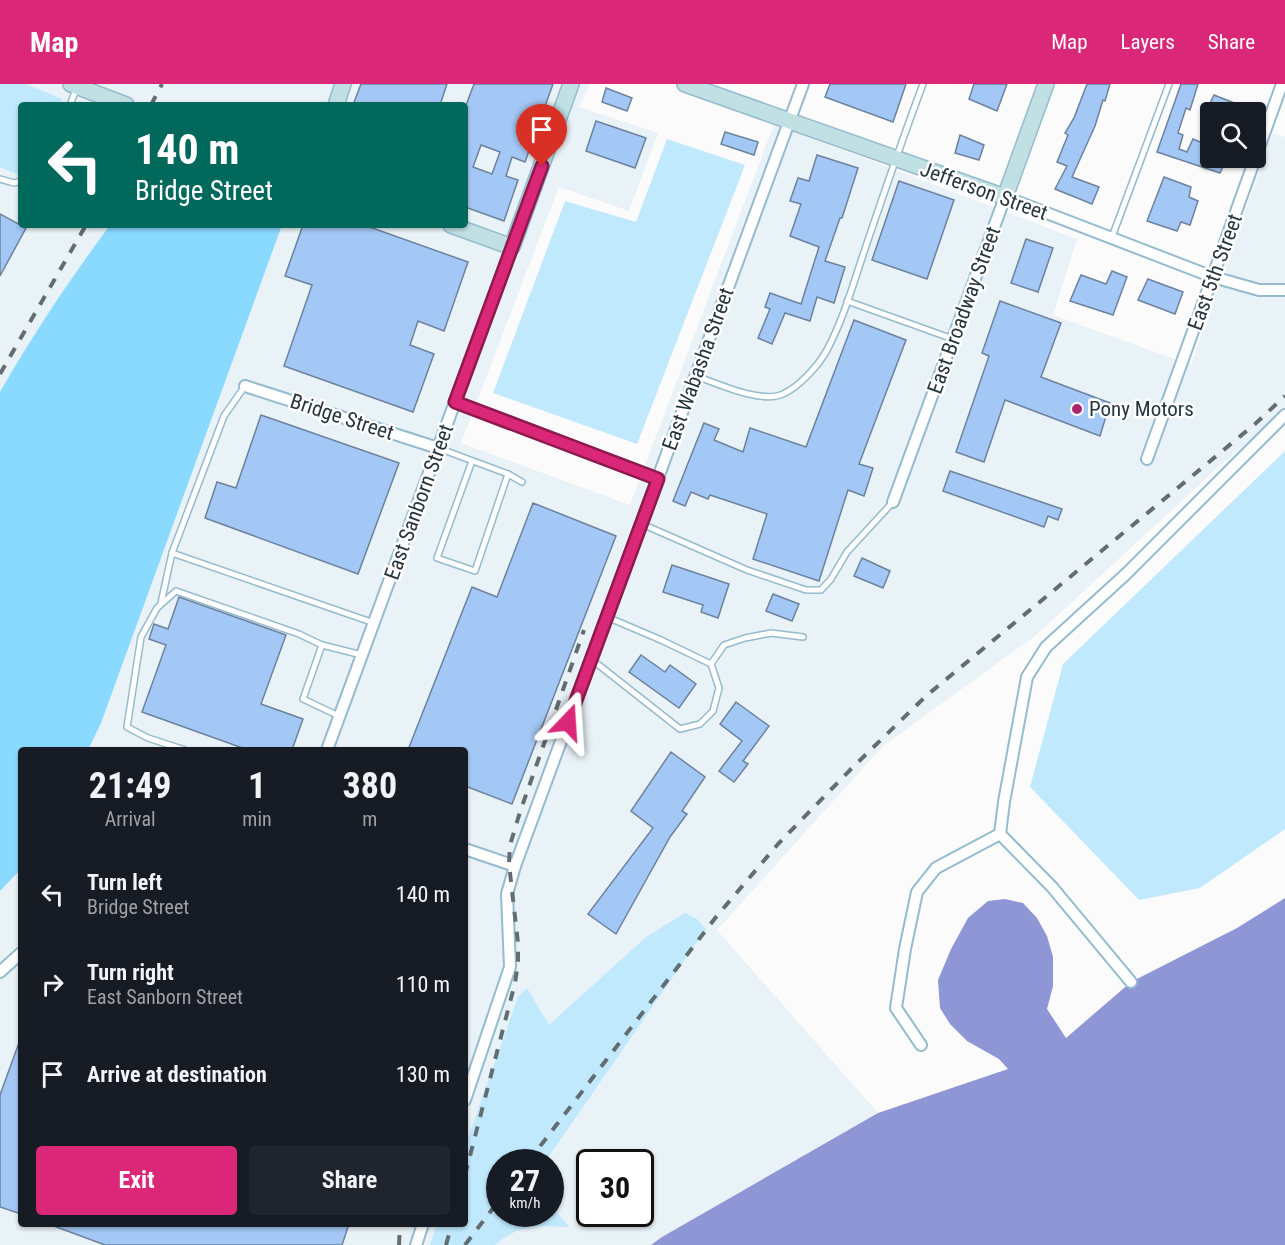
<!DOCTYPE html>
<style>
:root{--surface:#171b24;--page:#20242c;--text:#f1f3f6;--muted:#9ea1a6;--accent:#db2777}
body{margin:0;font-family:"Roboto Condensed",sans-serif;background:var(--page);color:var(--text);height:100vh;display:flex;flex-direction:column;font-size:22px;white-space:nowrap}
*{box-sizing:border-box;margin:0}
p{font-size:20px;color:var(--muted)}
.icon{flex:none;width:33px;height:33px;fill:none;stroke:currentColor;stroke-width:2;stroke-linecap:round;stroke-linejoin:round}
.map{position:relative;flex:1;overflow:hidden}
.sheet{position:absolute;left:18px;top:663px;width:450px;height:480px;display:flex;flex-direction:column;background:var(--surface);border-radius:6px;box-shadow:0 2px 4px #0004}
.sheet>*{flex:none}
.guide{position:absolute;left:18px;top:18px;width:450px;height:126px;border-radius:6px;box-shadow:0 2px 4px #0004;background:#00695c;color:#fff;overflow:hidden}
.controls{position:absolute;left:1200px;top:18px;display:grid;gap:12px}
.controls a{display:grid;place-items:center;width:66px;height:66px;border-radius:6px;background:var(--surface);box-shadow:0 2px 4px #0004;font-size:30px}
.speed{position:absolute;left:486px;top:1065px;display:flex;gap:12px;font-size:30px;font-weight:700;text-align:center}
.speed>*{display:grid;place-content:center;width:78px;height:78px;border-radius:50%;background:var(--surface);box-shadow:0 2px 4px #0004;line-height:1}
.speed small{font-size:15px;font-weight:400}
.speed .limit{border:3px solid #111;border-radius:9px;background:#fff;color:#111}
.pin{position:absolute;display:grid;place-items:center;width:51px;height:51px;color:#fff;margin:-62px -26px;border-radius:50% 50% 50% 0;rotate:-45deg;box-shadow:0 0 6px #0007}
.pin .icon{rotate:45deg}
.me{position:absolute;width:66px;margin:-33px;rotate:20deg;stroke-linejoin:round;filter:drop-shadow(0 0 4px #0008)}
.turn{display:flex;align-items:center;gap:21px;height:126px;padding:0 18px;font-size:27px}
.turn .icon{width:78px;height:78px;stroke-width:2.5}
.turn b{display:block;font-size:42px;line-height:51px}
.eta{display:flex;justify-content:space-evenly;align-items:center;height:102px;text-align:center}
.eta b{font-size:36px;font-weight:700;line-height:42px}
.primary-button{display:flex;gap:12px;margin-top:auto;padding:12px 18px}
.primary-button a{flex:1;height:69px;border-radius:6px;background:var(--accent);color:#fff;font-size:24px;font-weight:700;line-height:69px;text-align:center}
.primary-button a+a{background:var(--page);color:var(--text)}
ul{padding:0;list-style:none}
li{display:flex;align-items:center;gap:18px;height:90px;padding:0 18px}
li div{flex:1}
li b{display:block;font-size:22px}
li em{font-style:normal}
header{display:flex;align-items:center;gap:36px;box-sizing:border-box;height:84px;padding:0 30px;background:var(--accent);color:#fff}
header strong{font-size:28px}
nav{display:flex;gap:33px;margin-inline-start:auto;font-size:21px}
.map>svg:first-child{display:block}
.built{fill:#e9f2f7;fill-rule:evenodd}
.green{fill:#c0e9fe}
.forest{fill:#8adaff}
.water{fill:#8f96d5}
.building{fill:#a4c8f5;stroke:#6c829d;stroke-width:1.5;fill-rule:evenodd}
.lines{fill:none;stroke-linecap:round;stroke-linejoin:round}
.lane-casing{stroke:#95bbce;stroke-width:8}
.street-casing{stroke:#95bbce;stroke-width:14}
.secondary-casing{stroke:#95bbce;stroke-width:18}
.lane{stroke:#fff;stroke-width:5}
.street{stroke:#fff;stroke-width:10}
.secondary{stroke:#c0e0e3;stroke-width:15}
.rail{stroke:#626d72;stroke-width:4;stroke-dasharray:10 10;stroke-linecap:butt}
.route-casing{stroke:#8e194d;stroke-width:15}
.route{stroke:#db2777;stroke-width:10}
.poi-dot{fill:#ab266e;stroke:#fff;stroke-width:2}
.labels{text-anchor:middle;stroke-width:5;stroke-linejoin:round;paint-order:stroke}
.street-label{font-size:21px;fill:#27363e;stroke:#fff}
.poi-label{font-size:21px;fill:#27363e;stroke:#fff;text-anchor:start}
</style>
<header>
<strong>Map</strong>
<nav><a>Map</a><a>Layers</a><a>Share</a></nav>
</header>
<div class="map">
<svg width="1285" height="1161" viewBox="0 0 1285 1161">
<rect width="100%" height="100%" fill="#fbfbfb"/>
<!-- built -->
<path class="built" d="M 0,0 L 590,0 L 579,23 L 658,49 L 629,127 L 559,103 L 461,359 L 630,421 L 774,40 L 1077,155 L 1053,231 L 1191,281 L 1273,49 L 1285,53 L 1285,329 L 1224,378 L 1035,552 L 883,662 L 717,846 L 878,1029 L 662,1153 L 651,1161 L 0,1161 ZM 21,21 L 465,21 L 465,141 L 21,141 ZM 21,666 L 465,666 L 465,1140 L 21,1140 ZM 500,1078 L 550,1078 L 550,1130 L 500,1130 ZM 590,1078 L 640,1078 L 640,1130 L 590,1130 Z"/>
<!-- green -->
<g class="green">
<path d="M 0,0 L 26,0 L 62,15 L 60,21 L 21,21 L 21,90 L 18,91 L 0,83 Z"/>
<path d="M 667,55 L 745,81 L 637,360 L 493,309 L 565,117 L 636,138 Z"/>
<path d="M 1285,367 L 1285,745 L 1200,804 L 1139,816 L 1030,703 L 1063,580 Z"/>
<path d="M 685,829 L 697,835 L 706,845 L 545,1078 L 500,1078 L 500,1130 L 550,1130 L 551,1121 L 569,1143 C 537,1142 521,1139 495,1161 L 430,1161 L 437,1140 L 465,1140 L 465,1062 L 518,913 L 527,904 L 549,941 L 646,853 Z"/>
</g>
<!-- forest -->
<path class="forest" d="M 110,141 L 282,141 L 101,639 L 88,666 L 21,666 L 21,785 L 0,807 L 0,308 C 33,250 71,194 110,141 Z"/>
<!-- water -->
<path class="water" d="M 1285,814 L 1285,1161 L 651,1161 L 662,1153 L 878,1029 L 1008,985 L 999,975 L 967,957 L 950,940 L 940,924 L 938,896 L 951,865 L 968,834 L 988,817 L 1005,815 L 1023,819 L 1037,834 L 1047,852 L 1053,873 L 1053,902 L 1047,925 L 1066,954 L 1131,898 L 1237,844 Z"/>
<!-- building -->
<g class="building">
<path d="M 361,0 L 447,0 L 440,21 L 353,21 Z"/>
<path d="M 474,0 L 553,0 L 525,78 L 512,73 L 506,92 L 518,96 L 504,137 L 465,123 L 465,24 ZM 481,61 L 500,68 L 492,90 L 473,83 Z"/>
<path d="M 830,0 L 906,0 L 893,38 L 825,13 Z"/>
<path d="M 974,0 L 1007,0 L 997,27 L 969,15 Z"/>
<path d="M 1087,0 L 1110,0 L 1105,17 L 1103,16 L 1095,42 L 1072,93 L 1099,103 L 1092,120 L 1055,105 L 1067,82 L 1057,78 L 1068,51 L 1065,49 L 1074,34 Z"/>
<path d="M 1181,0 L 1198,0 L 1190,26 L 1186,24 L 1178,49 L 1183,51 L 1179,65 L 1187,68 L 1193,55 L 1210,62 L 1210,74 L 1227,74 L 1220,89 L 1157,68 Z"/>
<path d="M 606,4 L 632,14 L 627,27 L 602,18 Z"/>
<path d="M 1214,11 L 1257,28 L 1206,28 Z"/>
<path d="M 596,37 L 646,54 L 635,84 L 586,67 Z"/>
<path d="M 725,48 L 758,58 L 754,71 L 721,60 Z"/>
<path d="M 960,51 L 984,61 L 979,76 L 955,69 Z"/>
<path d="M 817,71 L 858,84 L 842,134 L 840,134 L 825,177 L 845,183 L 834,219 L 817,213 L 810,237 L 785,229 L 772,260 L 758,254 L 770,225 L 765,223 L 770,209 L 801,220 L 819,163 L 790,152 L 801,120 L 790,117 L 798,94 L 809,97 Z"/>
<path d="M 1164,93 L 1191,103 L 1189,113 L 1198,117 L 1190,141 L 1181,138 L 1177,147 L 1147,137 Z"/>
<path d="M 899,97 L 954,116 L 927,195 L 872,176 Z"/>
<path d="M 0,130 L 26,144 L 0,192 Z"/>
<path d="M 303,141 L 364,141 L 468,178 L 444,247 L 418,237 L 410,261 L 434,270 L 413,328 L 284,282 L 312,201 L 285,192 Z"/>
<path d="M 1026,155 L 1053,164 L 1038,208 L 1011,199 Z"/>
<path d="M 1112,187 L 1127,193 L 1113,231 L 1070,217 L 1081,191 L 1106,200 Z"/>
<path d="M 1148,195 L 1183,208 L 1175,230 L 1138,216 Z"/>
<path d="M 1000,217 L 1061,239 L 1041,293 L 1110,319 L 1100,352 L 1005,316 L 984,378 L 956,368 L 989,272 L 982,269 Z"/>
<path d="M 854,236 L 906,256 L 859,380 L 873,384 L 864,412 L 848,406 L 819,497 L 753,475 L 767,430 L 710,411 L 708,415 L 691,408 L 685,422 L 673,417 L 704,339 L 719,345 L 714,356 L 743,368 L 750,344 L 806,363 Z"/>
<path d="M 261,331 L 399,379 L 358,490 L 205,434 L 217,398 L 236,404 Z"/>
<path d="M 950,387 L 1062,425 L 1058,436 L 1048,432 L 1044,443 L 943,407 Z"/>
<path d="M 533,419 L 616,452 L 512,720 L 465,702 L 465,666 L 408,666 L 472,503 L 497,513 Z"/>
<path d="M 862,474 L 890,487 L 883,504 L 854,492 Z"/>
<path d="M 672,481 L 729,500 L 718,534 L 701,528 L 703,521 L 663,508 Z"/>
<path d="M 773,510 L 799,520 L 792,537 L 766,527 Z"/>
<path d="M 179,513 L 286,551 L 261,620 L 303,635 L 292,666 L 248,666 L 142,628 L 166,561 L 149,555 L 154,540 L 168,545 Z"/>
<path d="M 641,571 L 665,588 L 670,581 L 696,600 L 679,624 L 629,588 Z"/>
<path d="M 736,618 L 769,642 L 743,677 L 748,680 L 734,698 L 719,687 L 742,657 L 720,640 Z"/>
<path d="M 671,668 L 705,693 L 682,727 L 687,730 L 670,753 L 616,850 L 588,830 L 653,744 L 631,727 Z"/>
<path d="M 20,956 L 21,956 L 21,1130 L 0,1123 L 0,1011 Z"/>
<path d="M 51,1140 L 349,1140 L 342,1161 L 105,1161 L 51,1141 Z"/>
</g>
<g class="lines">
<defs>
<g id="lane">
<path d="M 70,21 L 77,3"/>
<path d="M 0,95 L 14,99 L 21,97"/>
<path d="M 1112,153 L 1169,0"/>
<path d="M 847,217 L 953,255"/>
<path d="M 696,292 C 718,300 762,320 783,310 C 799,303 819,281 827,266 C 845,232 855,194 867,159 C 885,106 903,53 923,0"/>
<path d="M 438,364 L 508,390 L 522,398"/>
<path d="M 472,377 L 437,474 L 475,487 L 508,390"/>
<path d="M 642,440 L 747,486 L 806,506 L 821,506 L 831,495 L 847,468 L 893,418"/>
<path d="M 172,469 L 374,539"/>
<path d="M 161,519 L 172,469 L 224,332 L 245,302"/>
<path d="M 322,561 L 303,615 L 339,632"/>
<path d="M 591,575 L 680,645 L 700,640 L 713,627 L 719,604 L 711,580 L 661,556 L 607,533"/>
<path d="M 711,580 L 724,561 L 745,554 L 771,549 L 803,553"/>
<path d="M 185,666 L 148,654 L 127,643 L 141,553 L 157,524 L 176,507 L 299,550 L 322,561 L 362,571"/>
</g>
<g id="street">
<path d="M 245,302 L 438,364"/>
<path d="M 455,318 L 658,395"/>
<path d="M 1147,375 L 1282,0"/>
<path d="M 893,418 L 1005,113 L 1213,193 L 1259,206 L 1285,206"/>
<path d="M 327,666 L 512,163"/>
<path d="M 465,765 L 515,782"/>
<path d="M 0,888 L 21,869"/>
<path d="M 1131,898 L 1052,803 L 1000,750 L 1004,718 L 1027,593 L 1046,563 L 1126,490 L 1285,331"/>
<path d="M 921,961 L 896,924 L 905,865 L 917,808 L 936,784 L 1000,750"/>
<path d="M 465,1016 L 510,883 L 507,810 L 515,782 L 803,0"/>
<path d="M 416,1161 L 423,1140"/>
</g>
<g id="secondary">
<path d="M 71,0 L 126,21"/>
<path d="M 685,0 L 1005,113 L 1046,0"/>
<path d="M 336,21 L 343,0"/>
<path d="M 451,141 L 512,163 L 571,0"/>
</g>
</defs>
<!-- lane casing -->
<use href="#lane" class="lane-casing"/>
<!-- street casing -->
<use href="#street" class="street-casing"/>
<!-- secondary casing -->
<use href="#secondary" class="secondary-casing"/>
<!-- lane -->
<use href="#lane" class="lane"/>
<!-- street -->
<use href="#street" class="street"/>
<!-- secondary -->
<use href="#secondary" class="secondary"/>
<!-- rail -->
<g class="rail">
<path d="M 151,21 L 162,0"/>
<path d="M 0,290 L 86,141"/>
<path d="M 528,1078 L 716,833 L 778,760 L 852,684 L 926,612 L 1255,340 L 1285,312"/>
<path d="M 465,1091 L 515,899 L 518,879 L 518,859 L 509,780 L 510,761 L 520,728 L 584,546"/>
<path d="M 399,1161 L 400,1140"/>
<path d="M 446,1161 L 452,1140"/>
<path d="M 465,1161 L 500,1115"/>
</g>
</g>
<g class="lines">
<defs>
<path id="route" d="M 542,82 L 455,318 L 658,395 L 568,638"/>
</defs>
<!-- route casing -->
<use href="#route" class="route-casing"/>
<!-- route -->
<use href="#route" class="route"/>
</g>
<!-- markers -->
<circle class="poi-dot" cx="1077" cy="325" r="6"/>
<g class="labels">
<!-- street labels -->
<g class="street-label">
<text transform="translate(984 107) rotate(20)" y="7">Jefferson Street</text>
<text transform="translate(1215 188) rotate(-70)" y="7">East 5th Street</text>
<text transform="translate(964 226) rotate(-70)" y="7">East Broadway Street</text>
<text transform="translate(698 285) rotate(-70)" y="7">East Wabasha Street</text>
<text transform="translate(342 333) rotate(18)" y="7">Bridge Street</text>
<text transform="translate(419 418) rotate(-70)" y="7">East Sanborn Street</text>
</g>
<!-- poi labels -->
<g class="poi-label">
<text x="1089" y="332">Pony Motors</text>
</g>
</g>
</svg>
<div class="controls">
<a><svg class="icon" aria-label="search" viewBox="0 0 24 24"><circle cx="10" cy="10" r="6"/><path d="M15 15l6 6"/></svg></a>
</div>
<div class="speed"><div>27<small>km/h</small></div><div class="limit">30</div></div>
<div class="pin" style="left:542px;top:82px;background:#d93025"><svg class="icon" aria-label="arrive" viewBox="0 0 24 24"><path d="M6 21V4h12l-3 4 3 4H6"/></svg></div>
<svg class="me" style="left:568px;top:638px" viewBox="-20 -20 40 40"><path d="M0-17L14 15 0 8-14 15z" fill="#db2777" stroke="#fff" stroke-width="4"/></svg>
<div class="guide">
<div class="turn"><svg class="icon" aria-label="left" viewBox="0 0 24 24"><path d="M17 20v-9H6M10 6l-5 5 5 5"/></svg><div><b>140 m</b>Bridge Street</div></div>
</div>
<section class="sheet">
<div class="eta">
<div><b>21:49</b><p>Arrival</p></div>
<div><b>1</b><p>min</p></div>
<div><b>380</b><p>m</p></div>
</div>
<ul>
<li><svg class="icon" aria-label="left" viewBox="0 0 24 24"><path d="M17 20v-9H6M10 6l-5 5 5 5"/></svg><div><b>Turn left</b><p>Bridge Street</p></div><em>140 m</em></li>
<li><svg class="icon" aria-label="right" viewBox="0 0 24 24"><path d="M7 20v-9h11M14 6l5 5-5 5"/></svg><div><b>Turn right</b><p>East Sanborn Street</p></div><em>110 m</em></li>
<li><svg class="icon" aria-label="arrive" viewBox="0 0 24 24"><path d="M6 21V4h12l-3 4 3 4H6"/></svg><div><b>Arrive at destination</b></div><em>130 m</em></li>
</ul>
<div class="primary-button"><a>Exit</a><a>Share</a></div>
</section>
</div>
